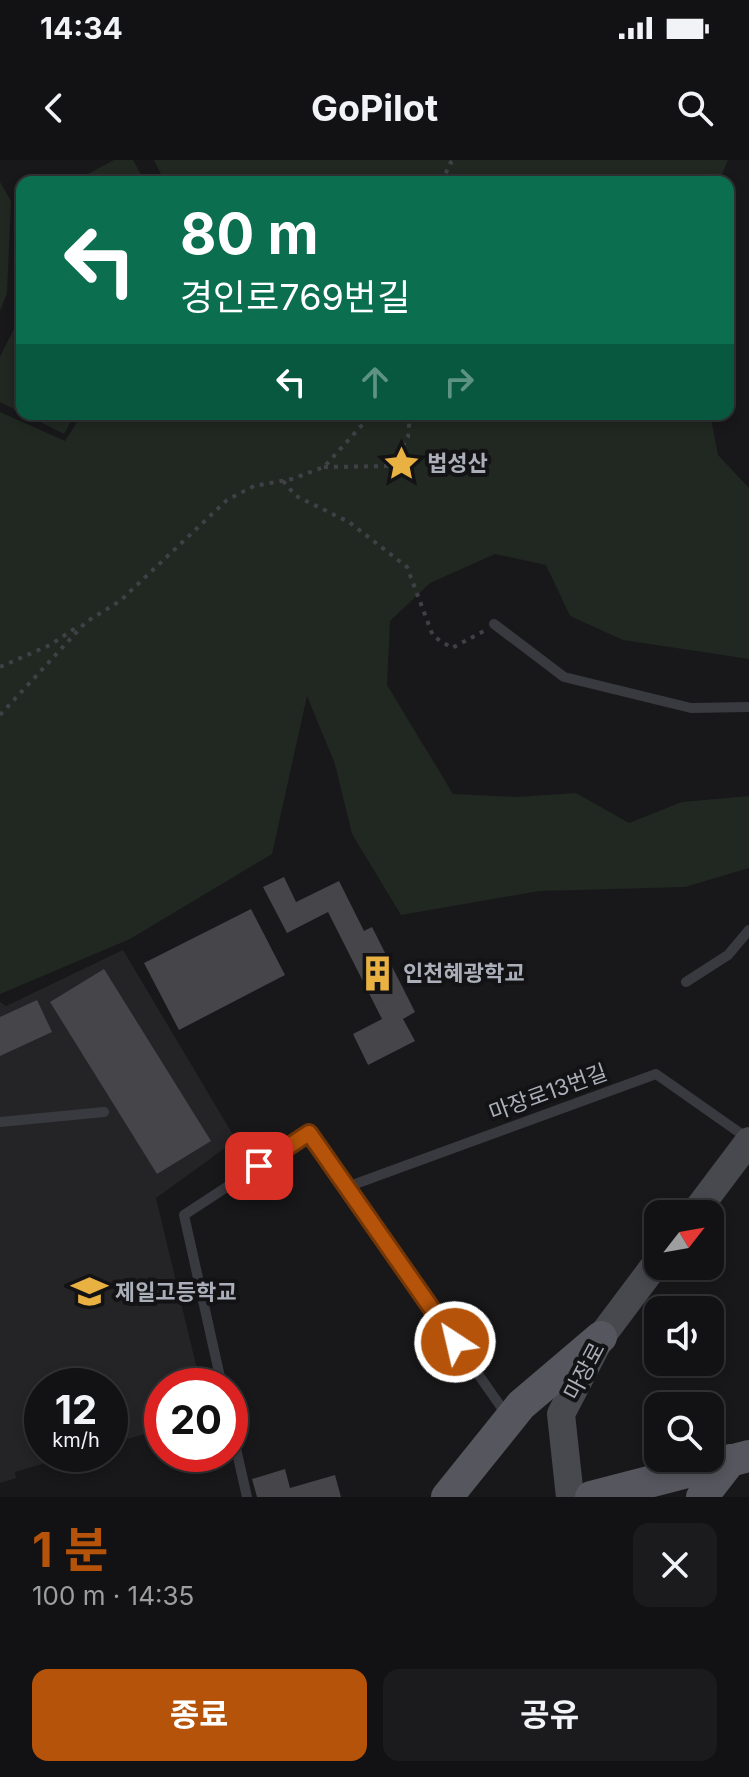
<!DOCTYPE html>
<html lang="ko">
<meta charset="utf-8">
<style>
:root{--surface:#121214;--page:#1b1b1d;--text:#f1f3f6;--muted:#9c9ea0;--line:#313234;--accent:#b45309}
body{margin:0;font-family:Inter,"Noto Sans KR",sans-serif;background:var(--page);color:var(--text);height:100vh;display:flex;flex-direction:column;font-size:30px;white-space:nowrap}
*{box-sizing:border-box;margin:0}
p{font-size:26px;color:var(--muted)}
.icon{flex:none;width:44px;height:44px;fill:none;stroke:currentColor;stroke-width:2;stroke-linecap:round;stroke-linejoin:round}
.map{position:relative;height:1337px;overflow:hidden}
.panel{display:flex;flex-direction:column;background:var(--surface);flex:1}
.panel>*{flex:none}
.banner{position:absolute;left:16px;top:16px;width:718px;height:244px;border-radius:16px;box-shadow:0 4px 12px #0003,0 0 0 2px var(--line);background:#0b6e4f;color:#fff;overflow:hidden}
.needle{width:52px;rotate:59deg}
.controls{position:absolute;left:644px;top:1040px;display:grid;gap:16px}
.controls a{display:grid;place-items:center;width:80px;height:80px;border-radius:16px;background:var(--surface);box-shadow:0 4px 12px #0003,0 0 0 2px var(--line);font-size:40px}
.speed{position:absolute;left:24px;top:1208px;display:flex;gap:16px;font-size:40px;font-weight:700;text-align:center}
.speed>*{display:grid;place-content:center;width:104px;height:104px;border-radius:50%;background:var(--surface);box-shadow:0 4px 12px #0003,0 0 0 2px var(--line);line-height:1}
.speed small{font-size:20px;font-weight:400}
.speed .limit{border:12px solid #d22;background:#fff;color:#111}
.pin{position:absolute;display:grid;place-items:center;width:68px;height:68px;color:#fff;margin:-34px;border-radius:16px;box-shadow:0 4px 12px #0006}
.me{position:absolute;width:88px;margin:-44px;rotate:325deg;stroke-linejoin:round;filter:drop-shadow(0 0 6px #0008)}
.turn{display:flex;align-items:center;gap:28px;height:168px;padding:0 32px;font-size:36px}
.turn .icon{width:104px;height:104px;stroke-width:2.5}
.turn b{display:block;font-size:56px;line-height:68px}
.lanes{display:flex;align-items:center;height:76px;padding:0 32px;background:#0003;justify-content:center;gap:40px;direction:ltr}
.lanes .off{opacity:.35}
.round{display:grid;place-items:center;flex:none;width:84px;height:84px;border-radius:16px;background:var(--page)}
.summary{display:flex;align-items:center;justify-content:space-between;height:136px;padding:0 32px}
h1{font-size:48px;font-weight:700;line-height:60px;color:var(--accent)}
.cta{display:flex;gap:16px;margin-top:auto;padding:16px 32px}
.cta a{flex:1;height:92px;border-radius:16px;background:var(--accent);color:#fff;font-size:32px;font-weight:700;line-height:92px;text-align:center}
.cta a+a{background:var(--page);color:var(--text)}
.status{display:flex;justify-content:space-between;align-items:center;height:56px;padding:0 40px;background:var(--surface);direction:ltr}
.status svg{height:22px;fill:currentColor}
header{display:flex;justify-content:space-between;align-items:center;height:104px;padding:0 32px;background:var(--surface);font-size:36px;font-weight:700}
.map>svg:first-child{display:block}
.built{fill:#242427}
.green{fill:#202821}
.building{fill:#45454a}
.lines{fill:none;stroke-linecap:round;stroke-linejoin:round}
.path{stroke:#3f4146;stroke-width:4;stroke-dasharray:4 6;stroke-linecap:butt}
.service{stroke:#393a3f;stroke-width:10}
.secondary{stroke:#47494f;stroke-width:28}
.primary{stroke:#56575e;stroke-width:32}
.route-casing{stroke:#753606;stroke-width:20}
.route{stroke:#b45309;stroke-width:14}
.labels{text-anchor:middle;stroke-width:8;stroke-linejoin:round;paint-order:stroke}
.poi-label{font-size:22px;font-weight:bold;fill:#abafb9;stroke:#131315;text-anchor:start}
.street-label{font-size:22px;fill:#abafb9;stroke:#131315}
</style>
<div class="status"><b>14:34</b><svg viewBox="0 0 49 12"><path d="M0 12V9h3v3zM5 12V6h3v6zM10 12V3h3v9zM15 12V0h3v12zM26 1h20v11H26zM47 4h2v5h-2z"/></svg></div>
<header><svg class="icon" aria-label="back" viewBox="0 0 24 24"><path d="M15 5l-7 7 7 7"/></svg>GoPilot<svg class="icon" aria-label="search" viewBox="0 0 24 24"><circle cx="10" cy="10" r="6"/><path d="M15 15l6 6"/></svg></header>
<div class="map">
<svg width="749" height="1337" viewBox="0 0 749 1337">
<rect width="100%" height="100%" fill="#18181a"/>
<!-- built -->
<path class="built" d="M 123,790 L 236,980 L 156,1038 L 201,1226 L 162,1226 L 162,1269 L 110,1284 L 110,1226 L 42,1226 L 42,1294 L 76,1294 L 15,1312 L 16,1318 L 0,1323 L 0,842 L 6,846 Z"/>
<!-- green -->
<g class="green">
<path d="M 114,0 L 133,0 L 145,22 L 73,22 Z"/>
<path d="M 154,0 L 728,0 L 719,22 L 165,22 Z"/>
<path d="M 0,22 L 11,41 L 7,133 L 0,151 Z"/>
<path d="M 14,169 L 22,174 L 22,253 L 0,242 L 0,197 Z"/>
<path d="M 0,252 L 65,281 L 82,254 L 710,254 L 718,295 L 749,328 L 749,499 L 623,480 L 570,456 L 546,405 L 495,394 L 430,423 L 390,461 L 387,525 L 453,634 L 517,637 L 576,633 L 629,663 L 682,642 L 749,636 L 749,708 L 685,727 L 539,731 L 401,755 L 352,674 L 335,604 L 307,536 L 272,694 L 130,779 L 0,834 Z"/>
<path d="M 25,254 L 75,254 L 64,274 Z"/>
</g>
<!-- building -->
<g class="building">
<path d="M 284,717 L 296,742 L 339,721 L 364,771 L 372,767 L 415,852 L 403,859 L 415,881 L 368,905 L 353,874 L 382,859 L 328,752 L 287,773 L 263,727 Z"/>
<path d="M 251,749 L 285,815 L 179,870 L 144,803 Z"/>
<path d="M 104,809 L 211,981 L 157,1014 L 50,842 Z"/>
<path d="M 37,840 L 52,872 L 0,896 L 0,857 Z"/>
<path d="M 285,1309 L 290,1328 L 335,1315 L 341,1337 L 257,1337 L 252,1319 Z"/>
</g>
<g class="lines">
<!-- path -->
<g class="path">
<path d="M 441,22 L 451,3 L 448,0"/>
<path d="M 324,307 L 391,306 L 408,277 L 410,254"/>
<path d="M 283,321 L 296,336 L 349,362 L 407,407 L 433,476 L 452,488 L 484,471"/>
<path d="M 0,507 L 50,485 L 77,467"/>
<path d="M 0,555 L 86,462 L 120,441 L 227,340 L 254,326 L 292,319 L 324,307 L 372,254"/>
</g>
<!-- service -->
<g class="service">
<path d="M 494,464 L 564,517 L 691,548 L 749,547"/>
<path d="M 686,822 L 728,795 L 749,770"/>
<path d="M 0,962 L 104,952"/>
<path d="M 347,1027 L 656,914 L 747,978"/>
<path d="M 222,1226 L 184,1055 L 309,973 L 506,1254"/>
<path d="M 230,1262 L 247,1337"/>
</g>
<!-- secondary -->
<g class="secondary">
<path d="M 694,1054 L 749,981"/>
<path d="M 570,1337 L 561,1254 L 601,1177 L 658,1101"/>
</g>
<!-- primary -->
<g class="primary">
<path d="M 447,1337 L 521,1245 L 601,1177"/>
<path d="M 591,1337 L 749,1296"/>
<path d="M 702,1337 L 731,1300"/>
</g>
</g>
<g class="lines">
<defs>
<path id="route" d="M 259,1006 L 309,973 L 455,1182"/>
</defs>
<!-- route casing -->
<use href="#route" class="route-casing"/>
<!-- route -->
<use href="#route" class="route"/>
</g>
<!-- icons -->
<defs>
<symbol id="sight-bare" viewBox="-9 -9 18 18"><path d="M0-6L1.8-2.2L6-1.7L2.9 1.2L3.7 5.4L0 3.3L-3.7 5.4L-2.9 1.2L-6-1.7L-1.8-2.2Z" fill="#e9b142" stroke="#131315" stroke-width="2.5" paint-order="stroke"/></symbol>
<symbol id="building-bare" viewBox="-9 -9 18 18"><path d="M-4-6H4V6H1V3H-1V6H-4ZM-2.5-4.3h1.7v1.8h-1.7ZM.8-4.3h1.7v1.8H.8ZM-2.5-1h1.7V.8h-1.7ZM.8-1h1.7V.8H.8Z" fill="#e9b142" stroke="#131315" stroke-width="2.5" paint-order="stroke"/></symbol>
<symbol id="school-bare" viewBox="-9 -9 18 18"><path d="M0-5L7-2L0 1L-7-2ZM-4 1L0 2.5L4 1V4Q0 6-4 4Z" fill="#e9b142" stroke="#131315" stroke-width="2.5" paint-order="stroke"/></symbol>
</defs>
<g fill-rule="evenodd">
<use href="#sight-bare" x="376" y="278" width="51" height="51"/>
<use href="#building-bare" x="352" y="788" width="51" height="51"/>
<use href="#school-bare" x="64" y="1106" width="51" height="51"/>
</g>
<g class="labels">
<!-- poi labels -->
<g class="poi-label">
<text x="427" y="311">법성산</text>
<text x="403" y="821">인천혜광학교</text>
<text x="115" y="1140">제일고등학교</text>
</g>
<!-- street labels -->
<g class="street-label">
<text transform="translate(548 932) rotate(-20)" y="8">마장로13번길</text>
<text transform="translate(584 1211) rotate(-62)" y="8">마장로</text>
</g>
</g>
</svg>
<div class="controls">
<a><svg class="needle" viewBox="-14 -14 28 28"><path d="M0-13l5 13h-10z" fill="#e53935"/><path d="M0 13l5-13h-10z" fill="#9c9ea0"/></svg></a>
<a><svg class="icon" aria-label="sound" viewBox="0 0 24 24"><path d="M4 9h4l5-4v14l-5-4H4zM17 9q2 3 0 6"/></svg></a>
<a><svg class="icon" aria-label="search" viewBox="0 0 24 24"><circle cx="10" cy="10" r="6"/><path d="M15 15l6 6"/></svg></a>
</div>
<div class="speed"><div>12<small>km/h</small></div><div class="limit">20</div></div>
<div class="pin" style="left:259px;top:1006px;background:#d93025"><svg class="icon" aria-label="arrive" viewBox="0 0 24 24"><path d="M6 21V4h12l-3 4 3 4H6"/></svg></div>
<svg class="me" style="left:455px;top:1182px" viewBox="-20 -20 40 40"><circle r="17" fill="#b45309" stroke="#fff" stroke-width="3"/><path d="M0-11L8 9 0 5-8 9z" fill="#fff"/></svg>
<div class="banner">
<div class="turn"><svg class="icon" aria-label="left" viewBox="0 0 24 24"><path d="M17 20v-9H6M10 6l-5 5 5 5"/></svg><div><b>80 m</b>경인로769번길</div></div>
<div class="lanes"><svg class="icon" aria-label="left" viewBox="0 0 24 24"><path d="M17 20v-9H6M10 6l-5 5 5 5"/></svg><svg class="icon off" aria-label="ahead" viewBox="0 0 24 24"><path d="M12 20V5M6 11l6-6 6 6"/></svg><svg class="icon off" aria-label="right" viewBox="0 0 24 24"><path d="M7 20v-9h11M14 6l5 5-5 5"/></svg></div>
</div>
</div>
<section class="panel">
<div class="summary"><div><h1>1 분</h1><p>100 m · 14:35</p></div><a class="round"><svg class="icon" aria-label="close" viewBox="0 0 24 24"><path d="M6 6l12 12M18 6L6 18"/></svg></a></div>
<div class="cta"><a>종료</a><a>공유</a></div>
</section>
